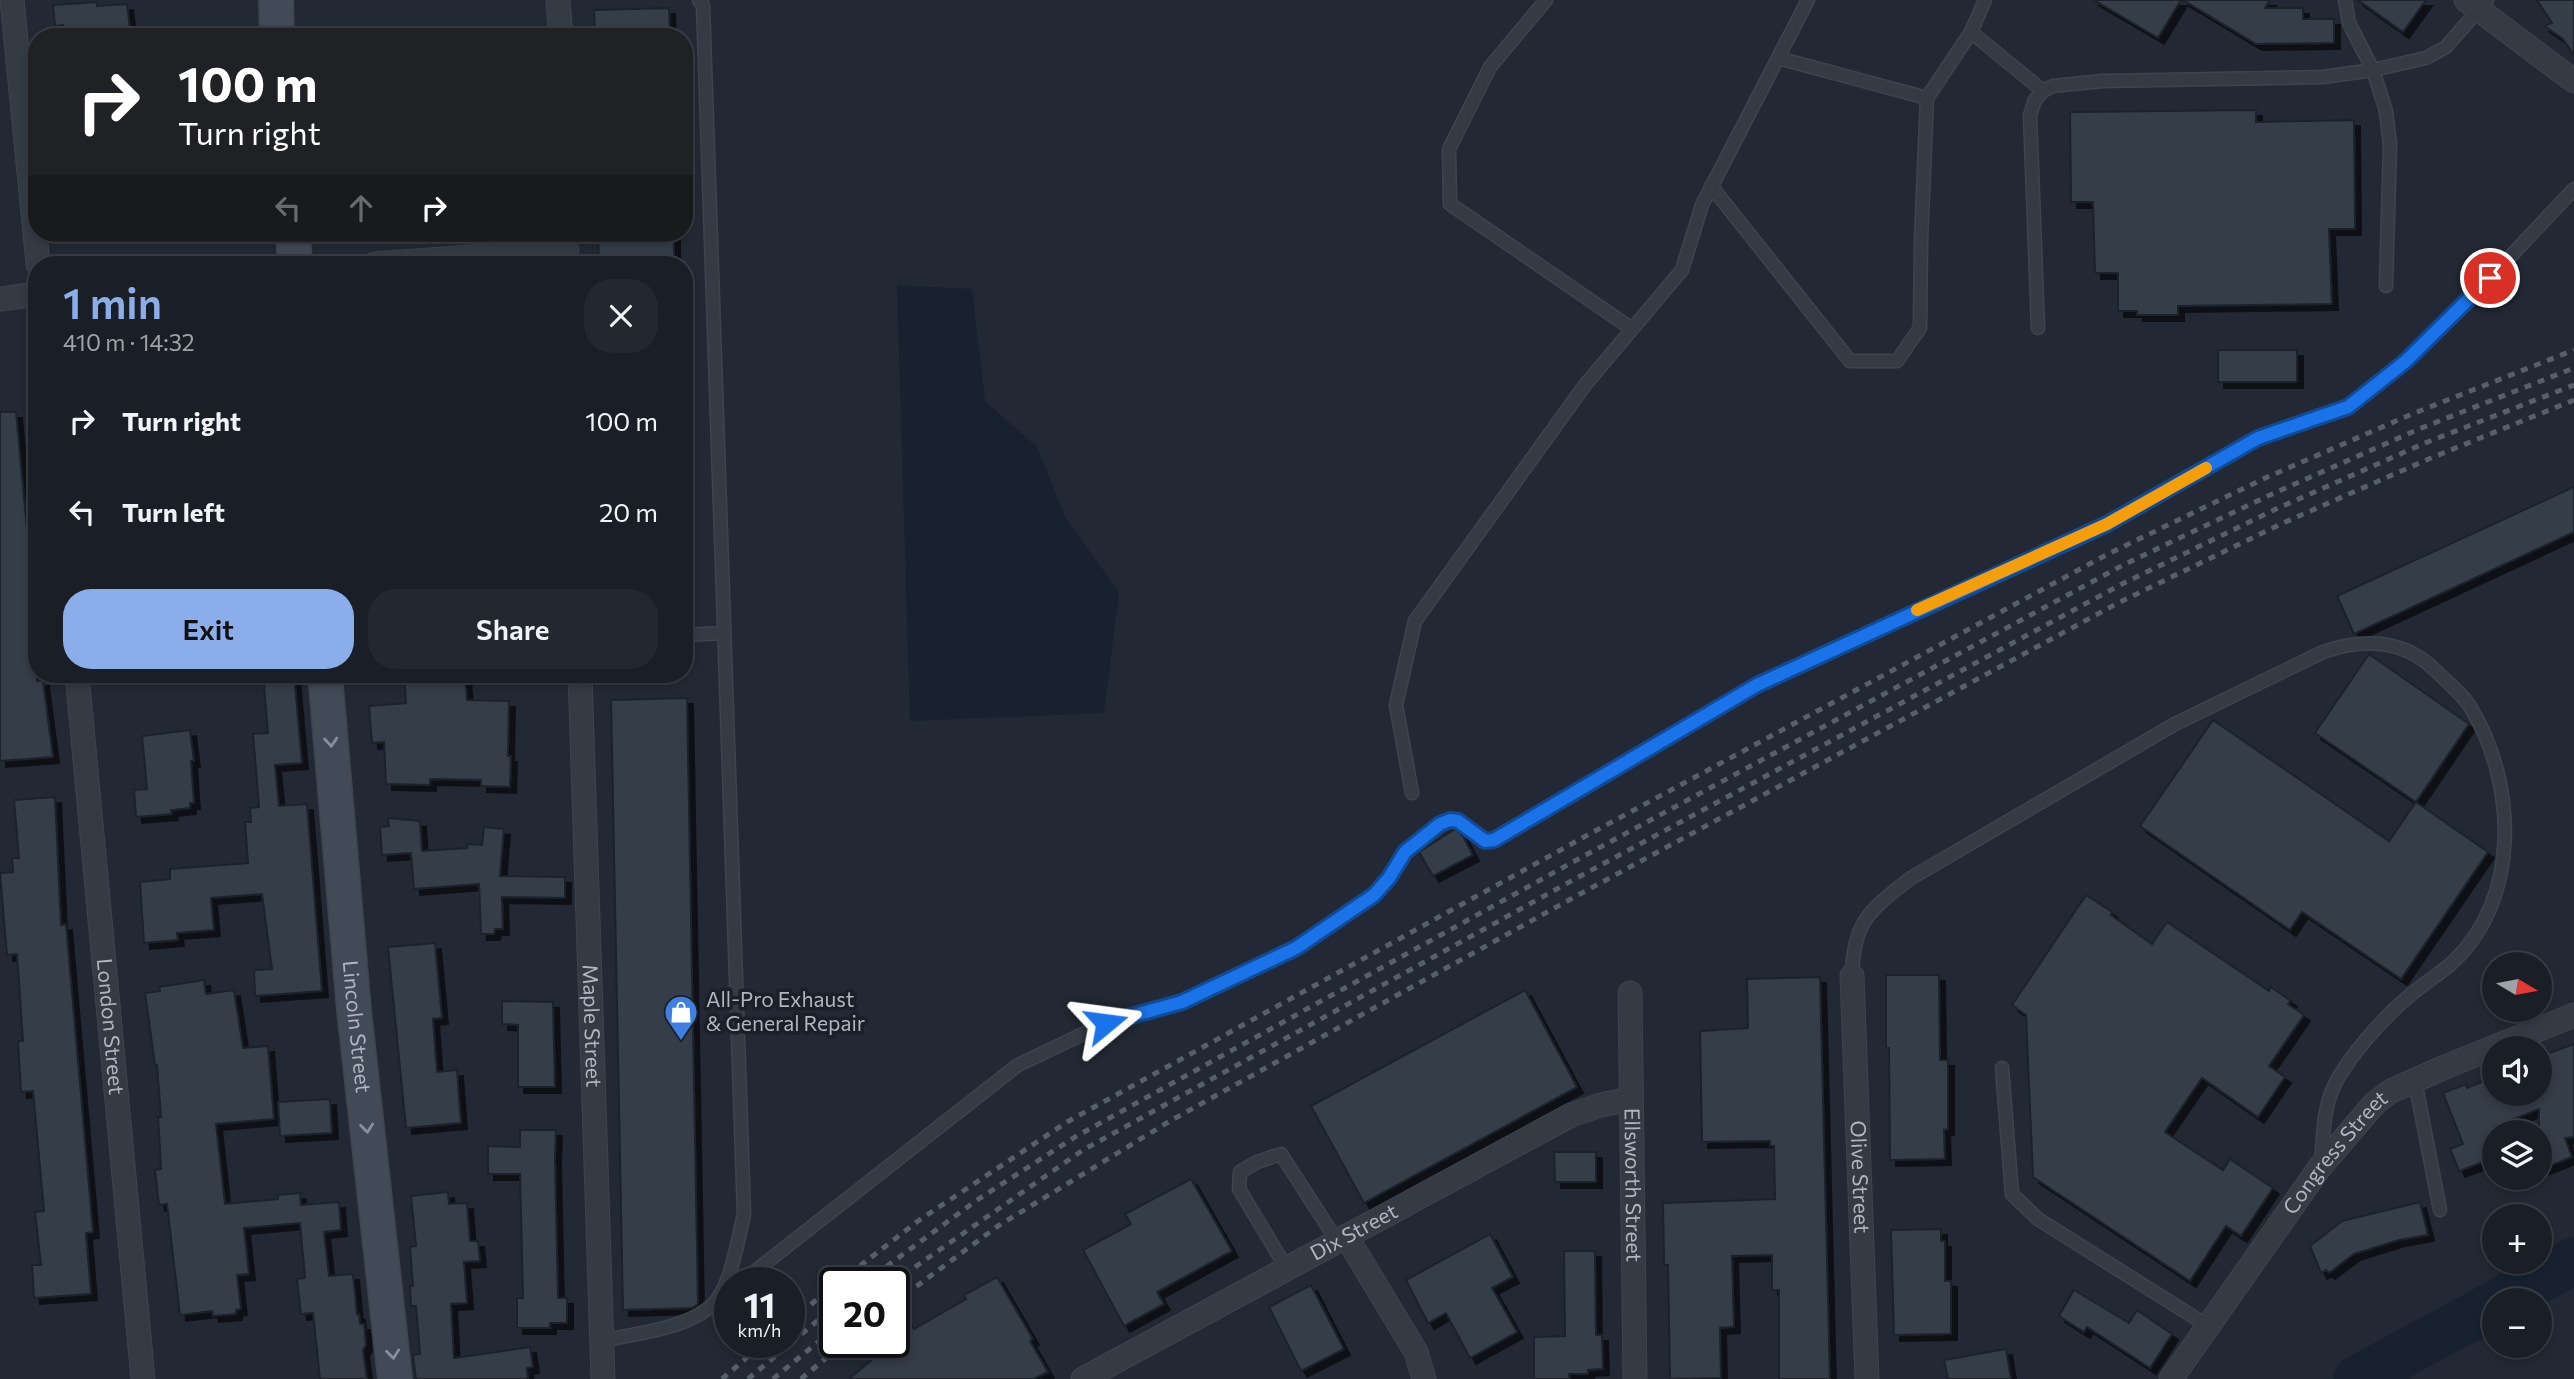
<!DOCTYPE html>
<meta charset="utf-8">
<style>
:root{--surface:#1a1f27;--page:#23272f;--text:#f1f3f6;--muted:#9fa2a7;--line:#383d44;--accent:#8baeea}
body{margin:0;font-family:Commissioner,sans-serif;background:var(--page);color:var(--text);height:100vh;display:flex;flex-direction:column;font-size:26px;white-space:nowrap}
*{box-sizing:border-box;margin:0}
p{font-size:23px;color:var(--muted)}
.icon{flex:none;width:38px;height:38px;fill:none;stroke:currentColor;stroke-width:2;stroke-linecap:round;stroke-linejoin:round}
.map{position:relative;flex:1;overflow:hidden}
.side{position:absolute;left:28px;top:256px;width:665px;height:427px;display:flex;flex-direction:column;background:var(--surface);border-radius:28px;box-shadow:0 4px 10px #0003,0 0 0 2px var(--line)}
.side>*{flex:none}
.guide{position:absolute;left:28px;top:28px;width:665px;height:214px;border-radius:28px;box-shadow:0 4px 10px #0003,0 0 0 2px var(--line);background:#202124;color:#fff;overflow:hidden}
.needle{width:46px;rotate:100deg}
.tools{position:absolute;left:2482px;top:952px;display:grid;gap:14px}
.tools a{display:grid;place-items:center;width:70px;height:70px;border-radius:50%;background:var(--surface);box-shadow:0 4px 10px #0003,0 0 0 2px var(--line);font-size:35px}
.speed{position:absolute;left:714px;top:1267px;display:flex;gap:14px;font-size:35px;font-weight:700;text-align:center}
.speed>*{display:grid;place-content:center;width:91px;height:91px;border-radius:50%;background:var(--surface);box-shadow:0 4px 10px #0003,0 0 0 2px var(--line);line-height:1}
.speed small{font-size:18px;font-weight:400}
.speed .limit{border:4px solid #111;border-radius:10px;background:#fff;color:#111}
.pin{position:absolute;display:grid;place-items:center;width:60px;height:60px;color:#fff;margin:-30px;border:4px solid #fff;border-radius:50%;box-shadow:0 2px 7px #0007}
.me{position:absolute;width:77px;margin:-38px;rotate:74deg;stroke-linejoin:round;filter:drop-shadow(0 0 5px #0008)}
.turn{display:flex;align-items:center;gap:24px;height:147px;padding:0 35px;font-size:32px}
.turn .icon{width:91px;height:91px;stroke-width:2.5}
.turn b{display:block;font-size:49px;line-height:60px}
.lanes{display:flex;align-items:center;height:66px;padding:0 35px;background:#0003;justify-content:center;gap:35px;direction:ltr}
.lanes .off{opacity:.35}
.round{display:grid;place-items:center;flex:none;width:74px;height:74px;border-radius:28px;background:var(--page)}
.headline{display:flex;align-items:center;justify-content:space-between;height:119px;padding:0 35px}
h1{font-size:42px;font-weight:600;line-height:52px;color:var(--accent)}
.cta{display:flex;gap:14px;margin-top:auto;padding:14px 35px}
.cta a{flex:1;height:80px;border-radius:28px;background:var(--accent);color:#111;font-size:28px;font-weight:600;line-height:80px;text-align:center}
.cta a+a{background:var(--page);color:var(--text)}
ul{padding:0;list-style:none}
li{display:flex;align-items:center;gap:21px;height:91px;padding:0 35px}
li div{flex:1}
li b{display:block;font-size:26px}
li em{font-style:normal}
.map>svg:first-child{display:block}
.water{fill:#172130}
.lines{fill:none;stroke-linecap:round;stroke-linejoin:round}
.river{stroke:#172130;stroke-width:47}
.building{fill:#343d4a;stroke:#1c222b;stroke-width:2;filter:url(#shadow)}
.lane-casing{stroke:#3e444e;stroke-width:15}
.street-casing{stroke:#3e444e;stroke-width:25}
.secondary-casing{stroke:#3e444e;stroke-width:36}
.lane{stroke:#353b45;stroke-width:12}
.street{stroke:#353b45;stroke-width:23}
.secondary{stroke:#434a57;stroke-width:33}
.rail{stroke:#575f6b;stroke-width:5;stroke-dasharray:7 7;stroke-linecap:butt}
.oneway{stroke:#89909c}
.route-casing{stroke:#114b97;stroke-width:18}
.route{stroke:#1a73e8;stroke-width:12}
.slow{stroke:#f59e0b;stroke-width:12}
.labels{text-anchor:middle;stroke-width:7;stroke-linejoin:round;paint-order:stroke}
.poi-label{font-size:21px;fill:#afb6c1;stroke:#1a2029;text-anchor:start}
.street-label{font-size:21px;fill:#afb6c1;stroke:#1a2029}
</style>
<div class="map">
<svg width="2574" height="1379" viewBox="0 0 2574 1379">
<defs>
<filter id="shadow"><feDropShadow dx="6" dy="6" stdDeviation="0" flood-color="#0009"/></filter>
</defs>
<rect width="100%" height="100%" fill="#222934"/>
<!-- water -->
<path class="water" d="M 897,285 L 972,289 L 985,401 L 1037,447 L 1065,517 L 1119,592 L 1104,713 L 910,721 Z"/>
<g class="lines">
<!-- river -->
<g class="river">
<path d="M 2502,1300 L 2574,1261"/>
<path d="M 2357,1379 L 2494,1305"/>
</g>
</g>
<!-- building -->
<g class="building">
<path d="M 2094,0 L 2181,0 L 2158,38 Z"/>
<path d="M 2183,0 L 2270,0 L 2265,8 L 2303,8 L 2303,19 L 2334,19 L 2334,43 L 2256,44 Z"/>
<path d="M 2358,0 L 2426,0 L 2403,32 Z"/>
<path d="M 2537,0 L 2574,0 L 2574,55 L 2563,39 L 2544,26 L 2552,23 Z"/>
<path d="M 97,2 L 97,6 L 127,4 L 131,37 L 64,37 L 63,25 L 55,26 L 53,5 Z"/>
<path d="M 669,8 L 670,37 L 595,37 L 594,10 Z"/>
<path d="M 2256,110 L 2256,122 L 2354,120 L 2355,229 L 2329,229 L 2332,304 L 2178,306 L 2178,315 L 2137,315 L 2137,311 L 2118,311 L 2118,273 L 2095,273 L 2093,202 L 2071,202 L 2070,112 Z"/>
<path d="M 598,233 L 674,233 L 674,264 L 599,264 Z"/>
<rect x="2218" y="350" width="79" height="32"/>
<path d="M 0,412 L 16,412 L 31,572 L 37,644 L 37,681 L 43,680 L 53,757 L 0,761 Z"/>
<path d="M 2574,487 L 2574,532 L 2354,634 L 2337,596 Z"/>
<path d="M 2369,654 L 2469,724 L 2416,802 L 2315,733 Z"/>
<path d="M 263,674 L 294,674 L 302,763 L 275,765 L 279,806 L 307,804 L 322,991 L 255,996 L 254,970 L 272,969 L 262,894 L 211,898 L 214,930 L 177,933 L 178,940 L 144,943 L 140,882 L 170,879 L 170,869 L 248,863 L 245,822 L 251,822 L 250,808 L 259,807 L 253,734 L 268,733 Z"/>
<path d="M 404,674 L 465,674 L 467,700 L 509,701 L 508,756 L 511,756 L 510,787 L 481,786 L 481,780 L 430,779 L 430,785 L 386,784 L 384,742 L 372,743 L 369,706 L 406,703 Z"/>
<path d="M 687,698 L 698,1304 L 692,1308 L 623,1310 L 611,700 Z"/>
<path d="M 2213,720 L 2389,841 L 2416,802 L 2488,852 L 2401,979 L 2302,912 L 2290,930 L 2140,826 Z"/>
<path d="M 190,730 L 194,761 L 191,761 L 194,803 L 190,803 L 190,808 L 171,810 L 172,814 L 136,817 L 134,790 L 147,789 L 142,736 Z"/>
<path d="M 55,797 L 61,925 L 66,924 L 93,1232 L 86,1233 L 91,1294 L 34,1298 L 32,1265 L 41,1265 L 35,1212 L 44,1211 L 33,1091 L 21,1092 L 18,1041 L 23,1041 L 17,954 L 7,955 L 0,873 L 13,872 L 12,858 L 19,858 L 14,800 Z"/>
<path d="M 388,818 L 420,821 L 422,851 L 467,848 L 468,844 L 482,845 L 484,827 L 504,829 L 500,876 L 565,877 L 565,898 L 502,897 L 503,929 L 495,929 L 494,934 L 481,934 L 479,884 L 414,889 L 411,853 L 382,855 L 380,827 L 389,826 Z"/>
<path d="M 1455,829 L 1463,836 L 1473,855 L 1433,876 L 1419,852 Z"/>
<path d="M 2086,895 L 2112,912 L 2111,915 L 2152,944 L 2167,922 L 2269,991 L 2271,987 L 2291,1001 L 2288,1004 L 2304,1015 L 2269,1066 L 2285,1077 L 2258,1117 L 2202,1078 L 2165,1132 L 2223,1170 L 2230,1159 L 2273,1188 L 2241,1236 L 2226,1226 L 2190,1281 L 2033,1177 L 2026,1015 L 2012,1005 Z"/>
<path d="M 435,943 L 442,1018 L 433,1019 L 437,1072 L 457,1070 L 461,1123 L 406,1128 L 388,947 Z"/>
<path d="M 1886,975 L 1939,975 L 1940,1060 L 1948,1060 L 1948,1129 L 1944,1130 L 1945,1159 L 1890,1160 L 1889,1048 L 1886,1048 Z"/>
<path d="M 1820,977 L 1830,1379 L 1779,1379 L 1779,1290 L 1772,1290 L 1772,1255 L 1732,1256 L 1734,1327 L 1720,1328 L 1721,1378 L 1670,1379 L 1668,1265 L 1664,1265 L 1663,1203 L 1775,1199 L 1774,1146 L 1770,1146 L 1770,1141 L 1702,1142 L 1700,1031 L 1748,1028 L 1747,979 Z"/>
<path d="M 204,980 L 206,994 L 234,990 L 243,1048 L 268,1046 L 274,1119 L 216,1124 L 225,1204 L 278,1199 L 278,1195 L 300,1193 L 301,1205 L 339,1202 L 341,1230 L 324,1232 L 329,1276 L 353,1274 L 357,1314 L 359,1314 L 360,1324 L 364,1324 L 366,1345 L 363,1350 L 367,1379 L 320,1379 L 313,1313 L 301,1314 L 297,1279 L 305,1278 L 300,1223 L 244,1228 L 249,1274 L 237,1275 L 241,1309 L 236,1310 L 236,1314 L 213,1316 L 212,1311 L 180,1315 L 167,1204 L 159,1205 L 155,1170 L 161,1169 L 158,1117 L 161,1117 L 157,1065 L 155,1065 L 145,993 L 160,991 L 159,987 Z"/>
<path d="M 1525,990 L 1577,1087 L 1364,1203 L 1311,1106 Z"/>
<path d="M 502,1001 L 553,1002 L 555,1087 L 518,1087 L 518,1025 L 502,1024 Z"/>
<path d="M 2574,1044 L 2574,1137 L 2565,1138 L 2572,1157 L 2539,1170 L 2539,1109 L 2494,1127 L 2494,1158 L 2459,1171 L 2450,1149 L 2463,1144 L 2443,1093 L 2466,1084 L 2467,1088 L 2494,1077 L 2494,1094 L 2539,1094 L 2539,1057 Z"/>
<path d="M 330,1099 L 332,1133 L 280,1136 L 278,1102 Z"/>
<path d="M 520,1130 L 556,1130 L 555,1158 L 558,1298 L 567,1298 L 567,1323 L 550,1323 L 550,1328 L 517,1328 L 517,1298 L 523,1298 L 520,1174 L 488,1174 L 488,1146 L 520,1147 Z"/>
<path d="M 1554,1152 L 1596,1152 L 1596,1182 L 1555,1182 Z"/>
<path d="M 1191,1179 L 1232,1251 L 1157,1292 L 1164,1304 L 1124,1326 L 1083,1250 L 1131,1224 L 1125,1214 Z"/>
<path d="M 448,1192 L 449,1204 L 467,1203 L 470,1241 L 478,1241 L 480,1261 L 464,1262 L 467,1303 L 451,1304 L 454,1358 L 530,1347 L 533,1367 L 527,1368 L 528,1379 L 416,1379 L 413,1355 L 420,1354 L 416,1306 L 411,1306 L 410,1286 L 413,1286 L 410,1247 L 416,1246 L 411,1196 Z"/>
<path d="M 2420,1202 L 2428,1235 L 2399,1240 L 2354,1254 L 2329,1273 L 2326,1270 L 2321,1273 L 2310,1246 L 2342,1221 Z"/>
<path d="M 1941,1229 L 1941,1241 L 1945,1241 L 1945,1281 L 1951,1281 L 1951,1334 L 1894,1335 L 1891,1230 Z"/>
<path d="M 1490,1234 L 1513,1277 L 1492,1288 L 1517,1332 L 1470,1358 L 1446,1313 L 1428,1323 L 1406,1280 Z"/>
<path d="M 1564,1251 L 1595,1251 L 1596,1335 L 1602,1335 L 1603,1369 L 1588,1370 L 1588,1374 L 1569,1374 L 1570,1379 L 1534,1379 L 1534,1337 L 1565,1336 Z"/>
<path d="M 997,1277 L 1033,1339 L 1030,1341 L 1048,1372 L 1034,1379 L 849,1379 L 912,1326 L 914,1329 L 966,1299 L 964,1295 Z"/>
<path d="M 1311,1285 L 1344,1349 L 1301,1371 L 1269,1307 Z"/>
<path d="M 2074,1290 L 2129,1323 L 2137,1310 L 2172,1334 L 2150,1368 L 2087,1327 L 2084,1332 L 2059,1316 Z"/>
<path d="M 2006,1349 L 2011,1379 L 1948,1379 L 1944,1360 Z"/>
</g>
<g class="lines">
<defs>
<g id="lane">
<path d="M 1546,0 L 1490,67 L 1449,149 L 1450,204 L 1632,329"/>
<path d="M 1985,0 L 1971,32 L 2043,91"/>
<path d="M 2345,0 L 2349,23 L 2373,70 L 2386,111 L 2390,145 L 2386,286"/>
<path d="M 1778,58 L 1927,98"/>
<path d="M 1711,186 L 1850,361 L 1897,361 L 1920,328 L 1921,241 L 1927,98 L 1971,32"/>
<path d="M 2038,328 L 2030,115 L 2035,100 L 2043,91 L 2053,86 L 2103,81 L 2323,77 L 2373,70 L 2426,58 L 2446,47 L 2487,0"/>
<path d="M 684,635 L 724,633"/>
<path d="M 1412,793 L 1396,705 L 1415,621 L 1585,385 L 1682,270 L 1702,205 L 1808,0"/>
<path d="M 1852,976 C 1853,921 1870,910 1911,878 L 2175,724 L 2323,652 C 2363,638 2404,639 2436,671 C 2448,683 2464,695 2472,710 C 2516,784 2521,897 2454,961 C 2440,974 2423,984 2408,997 C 2384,1017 2348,1057 2334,1086 C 2323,1109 2323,1139 2321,1164"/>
<path d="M 2002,1068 L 2012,1194 L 2038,1219 L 2208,1326"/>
<path d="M 2415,1081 L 2440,1210"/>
<path d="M 1287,1269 L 1239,1189 L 1240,1172 L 1257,1162 L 1281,1154 L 1337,1241"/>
<path d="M 740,1283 L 1018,1065 L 1106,1023 L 1182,1002 L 1296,948 L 1374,895 L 1389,879 L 1405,852 L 1439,824 L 1450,820 L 1458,821 L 1485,841 L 1494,840 L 1757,685 L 2107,524 L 2258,438 L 2348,407 L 2406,361 L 2490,278 L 2574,189"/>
<path d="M 602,1341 C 636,1333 690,1329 715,1302 C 730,1286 739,1237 744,1214 L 703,5 L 699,0"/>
</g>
<g id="street">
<path d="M 12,0 L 38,264"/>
<path d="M 558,0 L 561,37"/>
<path d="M 2466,0 L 2574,81"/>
<path d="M 375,264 L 567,250"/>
<path d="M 0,299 L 37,294"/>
<path id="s1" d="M 77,674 L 143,1379"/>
<path id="s2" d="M 580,674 L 603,1379"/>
<path id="s3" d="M 1852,976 L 1867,1379"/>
<path id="s4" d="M 1630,993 L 1635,1379"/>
<path d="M 1346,1236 L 1416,1352 L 1424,1379"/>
<path id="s5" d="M 1083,1379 L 1571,1115 L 1601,1105 L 1630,1099"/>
<path id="s6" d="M 2171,1379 L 2320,1167 L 2375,1103 L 2391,1091 L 2445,1067 L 2574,1015"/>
</g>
<g id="secondary">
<path d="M 276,0 L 277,37"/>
<path d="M 293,233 L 295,264"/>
<path id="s7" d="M 325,674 L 354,1010 L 395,1379"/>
</g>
</defs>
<!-- lane casing -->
<use href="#lane" class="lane-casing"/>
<!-- street casing -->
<use href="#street" class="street-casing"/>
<!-- secondary casing -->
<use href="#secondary" class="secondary-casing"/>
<!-- lane -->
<use href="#lane" class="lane"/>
<!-- street -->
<use href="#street" class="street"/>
<!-- secondary -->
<use href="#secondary" class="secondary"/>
<!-- rail -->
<g class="rail">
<path d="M 838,1283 L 918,1221 L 1067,1122 L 1584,837 L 2108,554 L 2263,479 L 2412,414 L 2574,350"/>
<path d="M 864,1283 L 977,1200 L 1075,1137 L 1582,857 L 2125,564 L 2270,495 L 2419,429 L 2574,368"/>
<path d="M 892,1283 L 1083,1150 L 1575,879 L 2122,584 L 2276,509 L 2425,443 L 2574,385"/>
<path d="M 894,1303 L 998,1226 L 1170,1121 L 1569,900 L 2118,603 L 2283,523 L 2431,458 L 2574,400"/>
<path d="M 789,1322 L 835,1285"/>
<path d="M 722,1379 L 765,1342"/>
<path d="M 748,1379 L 835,1306"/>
<path d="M 773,1379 L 835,1328"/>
<path d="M 801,1379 L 845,1342"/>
</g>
</g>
<!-- one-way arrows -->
<defs><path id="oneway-chevron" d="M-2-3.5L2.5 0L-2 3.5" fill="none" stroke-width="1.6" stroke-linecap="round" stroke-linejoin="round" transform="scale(1.75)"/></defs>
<g class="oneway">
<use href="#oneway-chevron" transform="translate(331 742) rotate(85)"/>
<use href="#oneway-chevron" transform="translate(367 1128) rotate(84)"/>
<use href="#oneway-chevron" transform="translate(393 1354) rotate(84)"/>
</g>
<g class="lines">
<defs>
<path id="route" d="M 1106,1023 L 1182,1002 L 1296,948 L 1374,895 L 1389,878 L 1405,852 L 1440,824 L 1450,820 L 1458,821 L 1485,841 L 1494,840 L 1757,685 L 2107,524 L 2258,438 L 2348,407 L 2406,361 L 2490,278"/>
</defs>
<!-- route casing -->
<use href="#route" class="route-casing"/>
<!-- route -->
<use href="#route" class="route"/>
<!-- slow -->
<path class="slow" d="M 1917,610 L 2107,524 L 2206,468"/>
</g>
<!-- icons -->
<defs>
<symbol id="shop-pin" viewBox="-11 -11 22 30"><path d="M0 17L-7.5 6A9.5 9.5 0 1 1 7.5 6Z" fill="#3f7fe0" stroke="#1a2029"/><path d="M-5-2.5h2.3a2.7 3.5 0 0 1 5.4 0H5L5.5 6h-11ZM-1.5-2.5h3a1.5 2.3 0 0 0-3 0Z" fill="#fff"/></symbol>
</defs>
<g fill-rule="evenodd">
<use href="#shop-pin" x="662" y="993" width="38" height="52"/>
</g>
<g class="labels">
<!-- poi labels -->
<g class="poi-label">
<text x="706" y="1007">All-Pro Exhaust<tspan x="706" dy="24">&amp; General Repair</tspan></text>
</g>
<!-- street labels -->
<g class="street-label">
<text dy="7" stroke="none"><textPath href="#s1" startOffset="354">London Street</textPath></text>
<text dy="7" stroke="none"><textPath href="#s2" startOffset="352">Maple Street</textPath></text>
<text dy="7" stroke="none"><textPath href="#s7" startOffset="354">Lincoln Street</textPath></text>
<text dy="7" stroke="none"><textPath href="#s6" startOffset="280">Congress Street</textPath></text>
<text dy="7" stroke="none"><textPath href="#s3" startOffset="201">Olive Street</textPath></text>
<text dy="7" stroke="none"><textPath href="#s4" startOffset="192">Ellsworth Street</textPath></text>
<text dy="7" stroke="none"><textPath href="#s5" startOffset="308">Dix Street</textPath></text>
</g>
</g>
</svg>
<div class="tools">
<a><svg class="needle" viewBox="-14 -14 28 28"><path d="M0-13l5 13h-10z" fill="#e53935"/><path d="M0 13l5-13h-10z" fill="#9fa2a7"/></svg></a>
<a><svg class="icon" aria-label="sound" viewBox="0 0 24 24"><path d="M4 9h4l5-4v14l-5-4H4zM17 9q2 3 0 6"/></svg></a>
<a><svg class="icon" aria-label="layers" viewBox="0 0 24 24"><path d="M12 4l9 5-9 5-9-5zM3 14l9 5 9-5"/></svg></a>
<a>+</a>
<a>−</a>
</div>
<div class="speed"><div>11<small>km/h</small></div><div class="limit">20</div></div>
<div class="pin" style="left:2490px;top:278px;background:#d93025"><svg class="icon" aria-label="arrive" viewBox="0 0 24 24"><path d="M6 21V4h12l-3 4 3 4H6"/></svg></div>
<svg class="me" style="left:1106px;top:1023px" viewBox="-20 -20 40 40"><path d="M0-17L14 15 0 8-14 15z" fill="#1a73e8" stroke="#fff" stroke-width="4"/></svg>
<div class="guide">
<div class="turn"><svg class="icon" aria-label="right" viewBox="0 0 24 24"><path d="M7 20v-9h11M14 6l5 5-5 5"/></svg><div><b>100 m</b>Turn right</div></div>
<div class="lanes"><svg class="icon off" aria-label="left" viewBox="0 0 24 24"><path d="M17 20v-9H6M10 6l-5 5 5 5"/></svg><svg class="icon off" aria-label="ahead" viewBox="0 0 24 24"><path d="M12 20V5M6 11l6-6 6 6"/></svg><svg class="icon" aria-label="right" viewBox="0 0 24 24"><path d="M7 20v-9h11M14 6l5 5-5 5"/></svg></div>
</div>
<section class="side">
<div class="headline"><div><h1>1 min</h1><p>410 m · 14:32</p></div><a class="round"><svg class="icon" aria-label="close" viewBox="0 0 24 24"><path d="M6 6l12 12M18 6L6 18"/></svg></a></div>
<ul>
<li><svg class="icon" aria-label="right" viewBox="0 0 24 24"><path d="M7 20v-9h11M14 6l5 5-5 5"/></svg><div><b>Turn right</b></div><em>100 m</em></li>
<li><svg class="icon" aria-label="left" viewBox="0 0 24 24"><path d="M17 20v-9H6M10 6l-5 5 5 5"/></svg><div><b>Turn left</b></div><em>20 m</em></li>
</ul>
<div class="cta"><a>Exit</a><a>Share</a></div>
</section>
</div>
